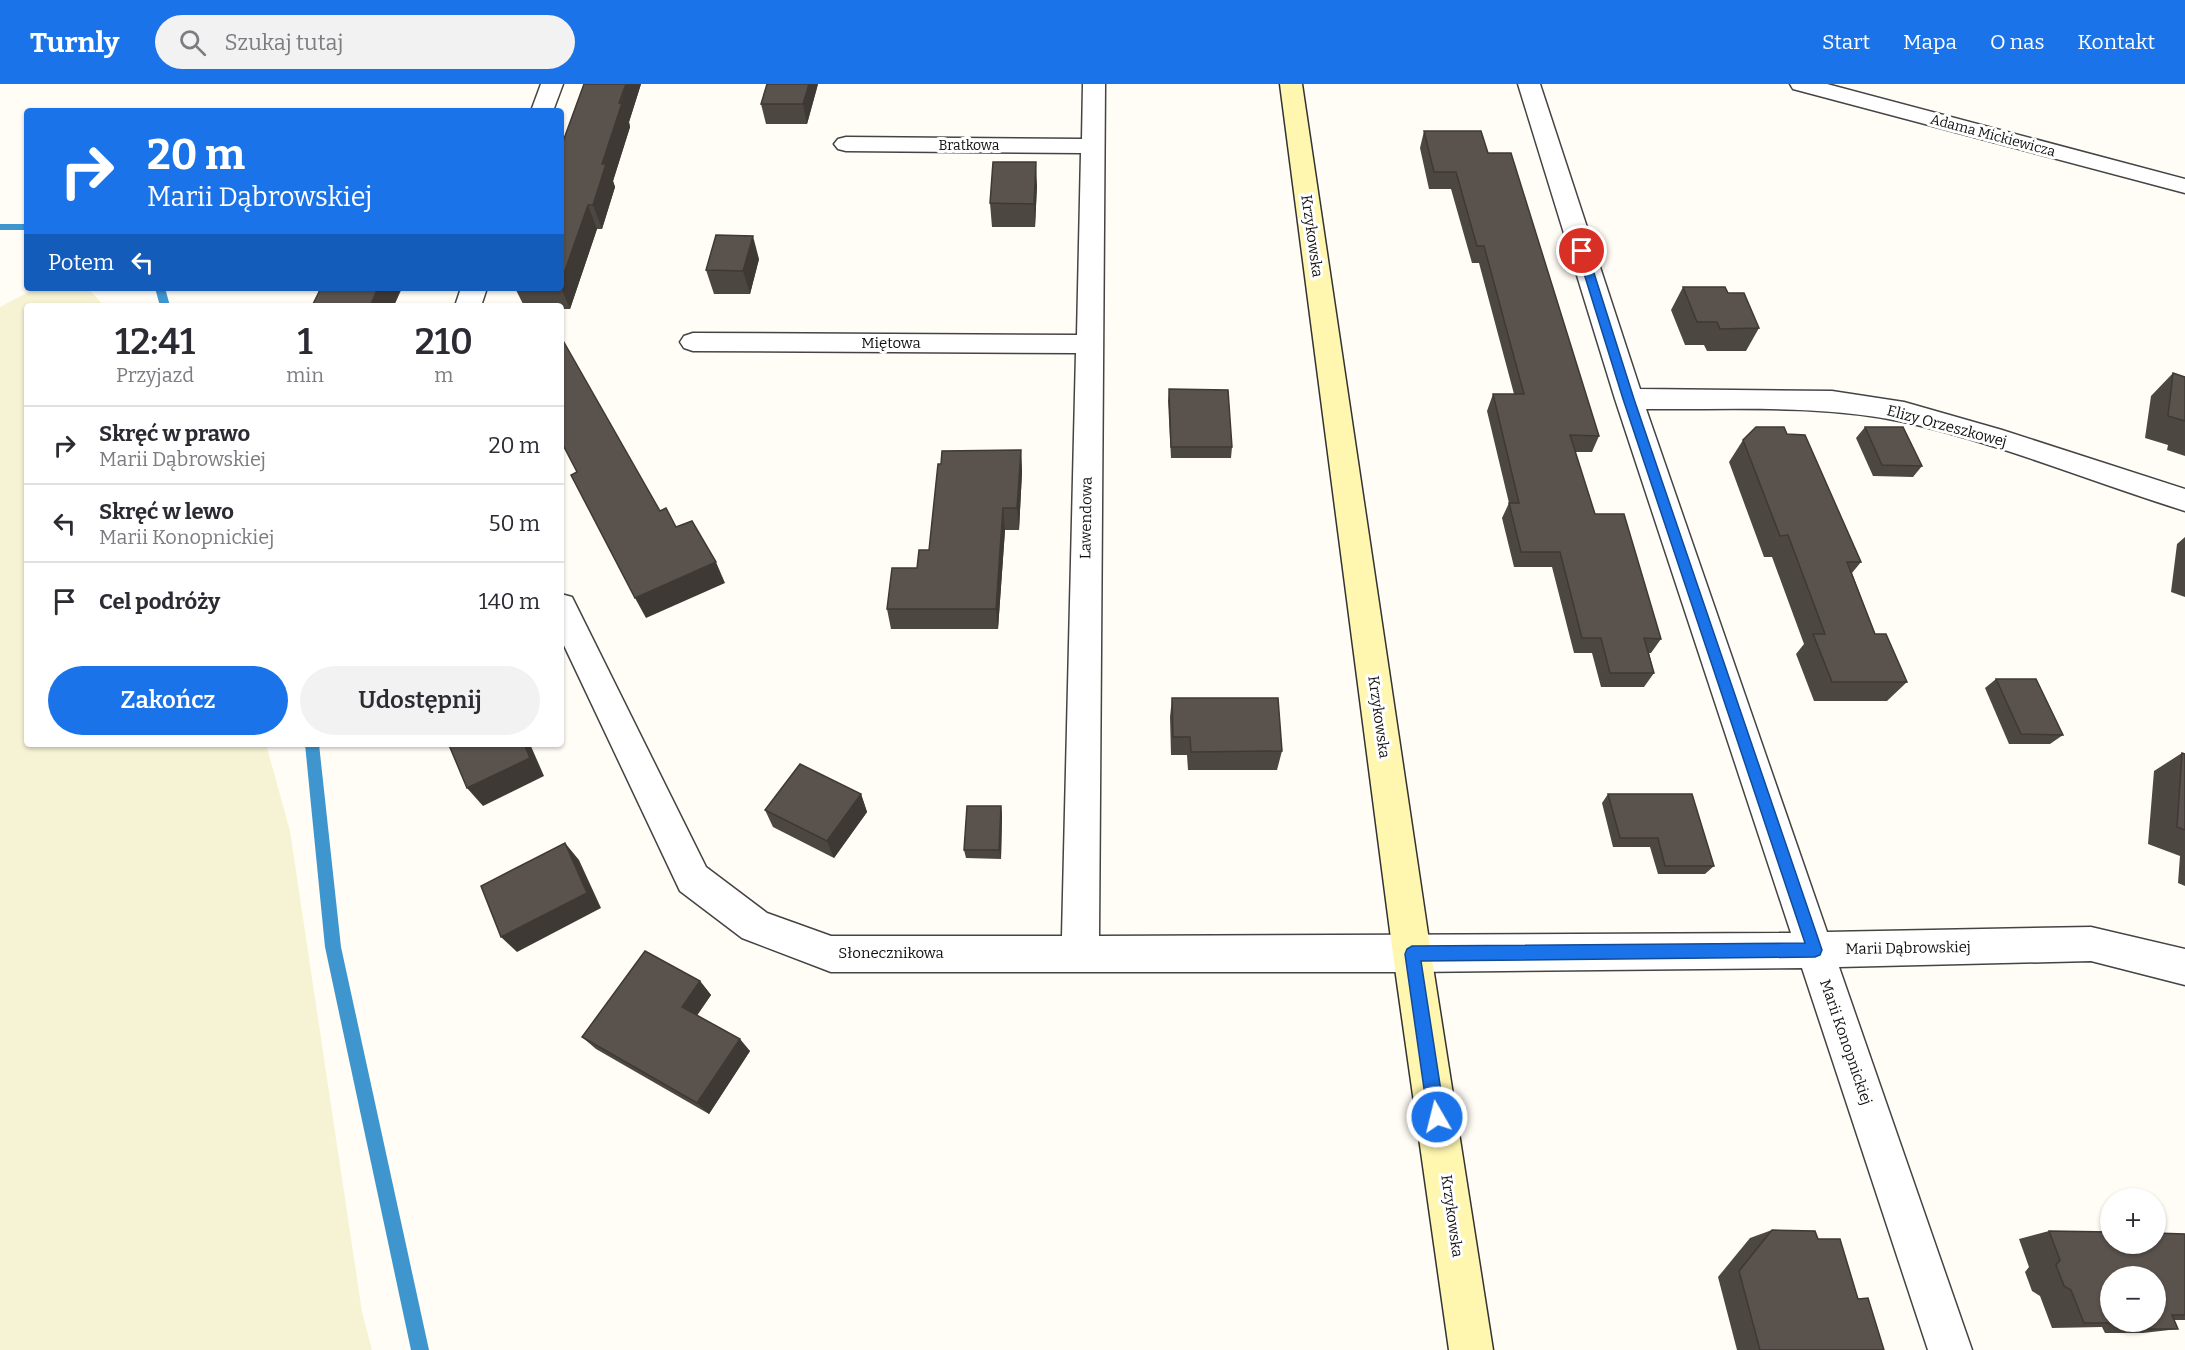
<!DOCTYPE html>
<html lang="pl">
<meta charset="utf-8">
<style>
:root{--surface:#fff;--page:#f2f2f3;--text:#2b2b33;--muted:#7c7c81;--line:#e1e1e2;--accent:#1a73e8}
body{margin:0;font-family:Bitter,serif;background:var(--page);color:var(--text);height:100vh;display:flex;flex-direction:column;font-size:22px;white-space:nowrap}
*{box-sizing:border-box;margin:0}
p{font-size:20px;color:var(--muted)}
.icon{flex:none;width:33px;height:33px;fill:none;stroke:currentColor;stroke-width:2;stroke-linecap:round;stroke-linejoin:round}
.map{position:relative;flex:1;overflow:hidden}
.sheet{position:absolute;left:24px;top:219px;width:540px;height:444px;display:flex;flex-direction:column;background:var(--surface);border-radius:6px;box-shadow:0 2px 4px #0004}
.sheet>*{flex:none}
.guide{position:absolute;left:24px;top:24px;width:540px;height:183px;border-radius:6px;box-shadow:0 2px 4px #0004;background:#1a73e8;color:#fff;overflow:hidden}
.fabs{position:absolute;left:2100px;top:1104px;display:grid;gap:12px}
.fabs a{display:grid;place-items:center;width:66px;height:66px;border-radius:50%;background:var(--surface);box-shadow:0 2px 4px #0004;font-size:30px}
.pin{position:absolute;display:grid;place-items:center;width:51px;height:51px;color:#fff;margin:-26px;border:3px solid #fff;border-radius:50%;box-shadow:0 2px 6px #0007}
.me{position:absolute;width:66px;margin:-33px;rotate:352deg;stroke-linejoin:round;filter:drop-shadow(0 0 4px #0008)}
.turn{display:flex;align-items:center;gap:21px;height:126px;padding:0 24px;font-size:27px}
.turn .icon{width:78px;height:78px;stroke-width:2.5}
.turn b{display:block;font-size:42px;line-height:51px}
.then{display:flex;align-items:center;height:57px;padding:0 24px;background:#0003;gap:12px;font-size:22px}
.eta{display:flex;justify-content:space-evenly;align-items:center;height:102px;text-align:center}
.eta b{font-size:36px;font-weight:600;line-height:42px}
.primary-button{display:flex;gap:12px;margin-top:auto;padding:12px 24px}
.primary-button a{flex:1;height:69px;border-radius:36px;background:var(--accent);color:#fff;font-size:24px;font-weight:600;line-height:69px;text-align:center}
.primary-button a+a{background:var(--page);color:var(--text)}
ul{padding:0;list-style:none}
li{display:flex;align-items:center;gap:18px;height:78px;padding:0 24px;border-top:2px solid var(--line)}
li div{flex:1}
li b{display:block;font-size:22px}
li em{font-style:normal}
header{display:flex;align-items:center;gap:36px;box-sizing:border-box;height:84px;padding:0 30px;background:var(--accent);color:#fff}
header strong{font-size:28px}
nav{display:flex;gap:33px;margin-inline-start:auto;font-size:21px}
.search{width:420px;height:54px;background:var(--page);display:flex;align-items:center;gap:15px;box-sizing:border-box;padding:0 21px;border-radius:33px;color:var(--muted);font-size:22px}
.map>svg:first-child{display:block}
.farmland{fill:#f6f3d4}
.lines{fill:none;stroke-linecap:round;stroke-linejoin:round}
.stream{fill:#3f96cf;fill-rule:evenodd}
.street-casing{stroke:#444;stroke-width:3}
.secondary-casing{stroke:#333;stroke-width:3}
.street{fill:#fff;fill-rule:evenodd}
.secondary{fill:#fff6b0;fill-rule:evenodd}
.wall{fill:#4d4742}
.shaded-wall{fill:#3f3936}
.building{fill:#5a524d;stroke:#3f3936;stroke-width:1.5;fill-rule:evenodd}
.route{fill:#1a73e8;stroke:#114b97;stroke-width:1.5}
.labels{text-anchor:middle;stroke-width:6;stroke-linejoin:round;paint-order:stroke}
.far-street-label{font-size:14px;fill:#111;stroke:#fff}
.street-label{font-size:15px;fill:#111;stroke:#fff}
</style>
<header>
<strong>Turnly</strong>
<div class="search"><svg class="icon" aria-label="search" viewBox="0 0 24 24"><circle cx="10" cy="10" r="6"/><path d="M15 15l6 6"/></svg>Szukaj tutaj</div>
<nav><a>Start</a><a>Mapa</a><a>O nas</a><a>Kontakt</a></nav>
</header>
<div class="map">
<svg width="2185" height="1266" viewBox="0 0 2185 1266">
<rect width="100%" height="100%" fill="#fffdf5"/>
<!-- farmland -->
<path class="farmland" d="M 36,204 L 88,204 L 104,222 L 27,222 L 27,660 L 266,660 L 290,747 L 362,1228 L 372,1266 L 0,1266 L 0,223 Z"/>
<g class="lines">
<!-- stream -->
<g class="stream">
<rect x="0" y="140" width="27" height="6"/>
<path d="M 155,204 L 165,204 L 170,222 L 160,222 Z"/>
<path d="M 305,660 L 319,660 L 341,863 L 429,1266 L 411,1266 L 325,863 Z"/>
</g>
<defs>
<g id="street">
<path d="M 541,0 L 563,0 L 553,27 L 531,27 Z"/>
<path d="M 1083,0 L 1105,0 L 1099,852 L 1791,849 L 1615,315 L 1518,0 L 1540,0 L 1640,305 L 1832,307 L 1904,318 L 2002,346 L 2185,405 L 2185,427 C 2092,398 1999,359 1904,338 C 1820,320 1732,326 1646,325 L 1827,848 L 2091,843 L 2185,865 L 2185,901 L 2091,877 L 1839,883 L 1972,1266 L 1928,1266 L 1802,884 L 1412,888 L 831,888 L 742,854 L 680,807 L 561,555 L 561,510 L 572,513 L 706,783 L 767,829 L 831,852 L 1062,852 L 1076,269 L 693,267 L 684,264 L 680,258 L 684,252 L 693,249 L 1077,251 L 1081,69 L 846,67 L 838,65 L 834,60 L 838,55 L 846,53 L 1082,55 Z"/>
<path d="M 1790,0 L 1827,0 L 2185,95 L 2185,109 L 1793,5 Z"/>
<path d="M 461,204 L 487,204 L 481,222 L 455,222 Z"/>
</g>
<path id="secondary" d="M 1280,0 L 1302,0 L 1431,870 L 1493,1266 L 1449,1266 L 1393,870 Z"/>
</defs>
<!-- street casing -->
<use href="#street" class="street-casing"/>
<!-- secondary casing -->
<use href="#secondary" class="secondary-casing"/>
<!-- street -->
<use href="#street" class="street"/>
<!-- secondary -->
<use href="#secondary" class="secondary"/>
</g>
<!-- wall -->
<g class="wall">
<path d="M 584,0 L 641,0 L 629,38 L 630,43 L 613,97 L 615,103 L 602,145 L 597,145 L 570,225 L 561,225 L 561,222 L 524,222 L 515,204 L 561,204 Z"/>
<path d="M 818,0 L 807,40 L 766,40 L 761,20 Z"/>
<path d="M 1424,47 L 1488,69 L 1599,352 L 1592,368 L 1575,368 L 1595,430 L 1661,555 L 1651,569 L 1649,569 L 1654,589 L 1644,603 L 1601,603 L 1592,569 L 1574,569 L 1552,483 L 1514,483 L 1502,434 L 1509,419 L 1487,327 L 1493,310 L 1514,310 L 1479,179 L 1472,179 L 1451,105 L 1429,105 L 1420,64 Z"/>
<path d="M 1037,101 L 1035,143 L 992,143 L 990,119 Z"/>
<path d="M 759,175 L 750,210 L 714,210 L 706,186 Z"/>
<path d="M 1683,203 L 1728,209 L 1759,244 L 1746,267 L 1707,267 L 1704,261 L 1685,261 L 1671,226 Z"/>
<path d="M 2173,289 L 2185,293 L 2185,372 L 2167,366 L 2168,361 L 2145,354 L 2151,312 Z"/>
<path d="M 1169,305 L 1232,363 L 1231,374 L 1171,374 L 1168,317 Z"/>
<path d="M 1865,343 L 1922,382 L 1913,393 L 1873,392 L 1856,354 Z"/>
<path d="M 1787,350 L 1861,478 L 1852,489 L 1875,550 L 1907,598 L 1887,617 L 1814,617 L 1796,570 L 1804,560 L 1772,473 L 1764,473 L 1729,378 L 1743,356 Z"/>
<path d="M 1021,366 L 1022,388 L 1019,446 L 1005,446 L 998,545 L 891,545 L 887,525 L 917,484 Z"/>
<path d="M 2185,453 L 2185,513 L 2171,508 L 2177,460 Z"/>
<path d="M 1996,595 L 2063,651 L 2050,660 L 2009,660 L 1985,604 Z"/>
<path d="M 1172,614 L 1282,667 L 1277,686 L 1188,686 L 1187,671 L 1171,671 L 1170,633 Z"/>
<path d="M 2182,669 L 2185,670 L 2185,802 L 2178,799 L 2180,772 L 2148,760 L 2154,687 Z"/>
<path d="M 861,710 L 867,728 L 834,774 L 773,743 L 765,726 Z"/>
<path d="M 1608,710 L 1714,782 L 1705,790 L 1658,790 L 1650,763 L 1613,763 L 1602,719 Z"/>
<path d="M 1001,722 L 1002,731 L 1001,775 L 966,774 L 964,766 Z"/>
<path d="M 700,897 L 711,911 L 697,931 L 750,967 L 709,1030 L 596,965 L 582,953 Z"/>
<path d="M 1772,1146 L 1818,1155 L 1884,1266 L 1737,1266 L 1718,1193 L 1750,1154 Z"/>
<path d="M 2049,1147 L 2185,1150 L 2185,1236 L 2174,1236 L 2178,1245 L 2143,1249 L 2105,1249 L 2102,1243 L 2052,1244 L 2040,1212 L 2032,1207 L 2025,1188 L 2029,1183 L 2019,1155 Z"/>
</g>
<!-- shaded-wall -->
<g class="shaded-wall">
<path d="M 626,0 L 641,0 L 629,38 L 630,43 L 613,97 L 615,103 L 602,145 L 593,121 L 602,80 Z"/>
<path d="M 809,0 L 818,0 L 807,40 L 803,20 Z"/>
<path d="M 1036,78 L 1037,101 L 1035,143 L 1034,120 Z"/>
<path d="M 588,121 L 597,145 L 570,225 L 561,204 L 561,198 Z"/>
<path d="M 753,152 L 759,175 L 750,210 L 743,187 Z"/>
<path d="M 378,204 L 402,204 L 394,222 L 370,222 Z"/>
<path d="M 1021,366 L 1022,388 L 1019,446 L 1017,424 Z"/>
<path d="M 1003,424 L 1005,446 L 998,545 L 996,525 Z"/>
<path d="M 716,478 L 725,499 L 646,534 L 635,514 Z"/>
<path d="M 524,660 L 530,660 L 544,692 L 483,722 L 467,704 Z"/>
<path d="M 861,710 L 867,728 L 834,774 L 827,757 Z"/>
<path d="M 1001,722 L 1002,731 L 1001,775 L 999,766 Z"/>
<path d="M 565,759 L 579,776 L 601,824 L 517,868 L 501,853 Z"/>
<path d="M 700,897 L 711,911 L 694,936 L 682,923 Z"/>
<path d="M 740,955 L 750,967 L 709,1030 L 697,1019 Z"/>
</g>
<!-- building -->
<g class="building">
<path d="M 584,0 L 626,0 L 619,19 L 622,19 L 602,80 L 606,80 L 593,121 L 588,121 L 561,198 L 561,63 Z"/>
<path d="M 767,0 L 809,0 L 803,20 L 761,20 Z"/>
<path d="M 1424,47 L 1481,47 L 1488,69 L 1511,69 L 1599,352 L 1570,351 L 1595,430 L 1624,430 L 1661,555 L 1644,554 L 1654,589 L 1610,589 L 1601,554 L 1582,554 L 1560,468 L 1521,468 L 1509,419 L 1519,419 L 1493,310 L 1524,310 L 1484,162 L 1477,162 L 1456,88 L 1434,88 Z"/>
<path d="M 993,78 L 1036,78 L 1034,120 L 990,119 Z"/>
<path d="M 716,151 L 753,152 L 743,187 L 706,186 Z"/>
<path d="M 1683,203 L 1725,203 L 1728,209 L 1744,209 L 1759,244 L 1720,245 L 1717,238 L 1697,238 Z"/>
<path d="M 321,204 L 378,204 L 370,222 L 312,222 Z"/>
<path d="M 561,253 L 660,427 L 666,424 L 676,443 L 692,437 L 716,478 L 635,514 L 571,391 L 577,388 L 561,357 Z"/>
<path d="M 2173,289 L 2185,293 L 2185,337 L 2168,332 Z"/>
<path d="M 1169,305 L 1228,306 L 1232,363 L 1171,363 Z"/>
<path d="M 1756,343 L 1784,343 L 1787,350 L 1805,351 L 1861,478 L 1847,478 L 1875,550 L 1886,550 L 1907,598 L 1832,598 L 1813,550 L 1825,550 L 1788,451 L 1780,452 L 1743,356 Z"/>
<path d="M 1865,343 L 1903,343 L 1922,382 L 1882,381 Z"/>
<path d="M 1021,366 L 1017,424 L 1003,424 L 996,525 L 887,525 L 892,484 L 917,484 L 919,466 L 929,466 L 938,380 L 941,380 L 942,367 Z"/>
<path d="M 1996,595 L 2036,595 L 2063,651 L 2021,650 Z"/>
<path d="M 1172,614 L 1278,614 L 1282,667 L 1191,668 L 1190,653 L 1173,653 Z"/>
<path d="M 451,660 L 524,660 L 530,674 L 467,704 L 449,661 Z"/>
<path d="M 2182,669 L 2185,670 L 2185,746 L 2177,743 Z"/>
<path d="M 800,680 L 861,710 L 827,757 L 765,726 Z"/>
<path d="M 1608,710 L 1692,710 L 1714,782 L 1665,782 L 1658,754 L 1620,754 Z"/>
<path d="M 967,722 L 1001,722 L 999,766 L 964,766 Z"/>
<path d="M 565,759 L 587,809 L 501,853 L 481,802 Z"/>
<path d="M 645,867 L 700,897 L 682,923 L 740,955 L 697,1019 L 582,953 Z"/>
<path d="M 1772,1146 L 1815,1147 L 1818,1155 L 1840,1155 L 1858,1215 L 1868,1214 L 1884,1266 L 1760,1266 L 1739,1187 Z"/>
<path d="M 2049,1147 L 2110,1148 L 2110,1160 L 2156,1160 L 2156,1149 L 2185,1150 L 2185,1231 L 2172,1231 L 2178,1245 L 2139,1245 L 2136,1239 L 2084,1239 L 2071,1206 L 2064,1202 L 2056,1181 L 2060,1176 ZM 2110,1192 L 2156,1192 L 2156,1238 L 2110,1238 Z"/>
</g>
<!-- route -->
<path class="route" d="M 1582,163 L 1587,167 L 1634,315 L 1822,866 L 1820,871 L 1815,873 L 1421,877 L 1445,1033 L 1443,1039 L 1437,1041 L 1431,1039 L 1428,1033 L 1405,870 L 1407,865 L 1412,862 L 1805,859 L 1623,315 L 1577,167 Z"/>
<g class="labels">
<!-- far-street labels -->
<g class="far-street-label">
<text transform="translate(1993 51) rotate(15)" y="5">Adama Mickiewicza</text>
<text x="969" y="66">Bratkowa</text>
</g>
<!-- street labels -->
<g class="street-label">
<text transform="translate(1312 152) rotate(82)" y="5">Krzykowska</text>
<text x="891" y="264">Miętowa</text>
<text transform="translate(1947 342) rotate(15)" y="5">Elizy Orzeszkowej</text>
<text transform="translate(1086 434) rotate(-89)" y="5">Lawendowa</text>
<text transform="translate(1379 633) rotate(82)" y="5">Krzykowska</text>
<text transform="translate(1908 864) rotate(-1)" y="5">Marii Dąbrowskiej</text>
<text x="891" y="874">Słonecznikowa</text>
<text transform="translate(1846 958) rotate(71)" y="5">Marii Konopnickiej</text>
<text transform="translate(1452 1132) rotate(82)" y="5">Krzykowska</text>
</g>
</g>
</svg>
<div class="fabs">
<a>+</a>
<a>−</a>
</div>
<div class="pin" style="left:1582px;top:167px;background:#d93025"><svg class="icon" aria-label="arrive" viewBox="0 0 24 24"><path d="M6 21V4h12l-3 4 3 4H6"/></svg></div>
<svg class="me" style="left:1437px;top:1033px" viewBox="-20 -20 40 40"><circle r="17" fill="#1a73e8" stroke="#fff" stroke-width="3"/><path d="M0-11L8 9 0 5-8 9z" fill="#fff"/></svg>
<div class="guide">
<div class="turn"><svg class="icon" aria-label="right" viewBox="0 0 24 24"><path d="M7 20v-9h11M14 6l5 5-5 5"/></svg><div><b>20 m</b>Marii Dąbrowskiej</div></div>
<div class="then">Potem<svg class="icon" aria-label="left" viewBox="0 0 24 24"><path d="M17 20v-9H6M10 6l-5 5 5 5"/></svg></div>
</div>
<section class="sheet">
<div class="eta">
<div><b>12:41</b><p>Przyjazd</p></div>
<div><b>1</b><p>min</p></div>
<div><b>210</b><p>m</p></div>
</div>
<ul>
<li><svg class="icon" aria-label="right" viewBox="0 0 24 24"><path d="M7 20v-9h11M14 6l5 5-5 5"/></svg><div><b>Skręć w prawo</b><p>Marii Dąbrowskiej</p></div><em>20 m</em></li>
<li><svg class="icon" aria-label="left" viewBox="0 0 24 24"><path d="M17 20v-9H6M10 6l-5 5 5 5"/></svg><div><b>Skręć w lewo</b><p>Marii Konopnickiej</p></div><em>50 m</em></li>
<li><svg class="icon" aria-label="arrive" viewBox="0 0 24 24"><path d="M6 21V4h12l-3 4 3 4H6"/></svg><div><b>Cel podróży</b></div><em>140 m</em></li>
</ul>
<div class="primary-button"><a>Zakończ</a><a>Udostępnij</a></div>
</section>
</div>
